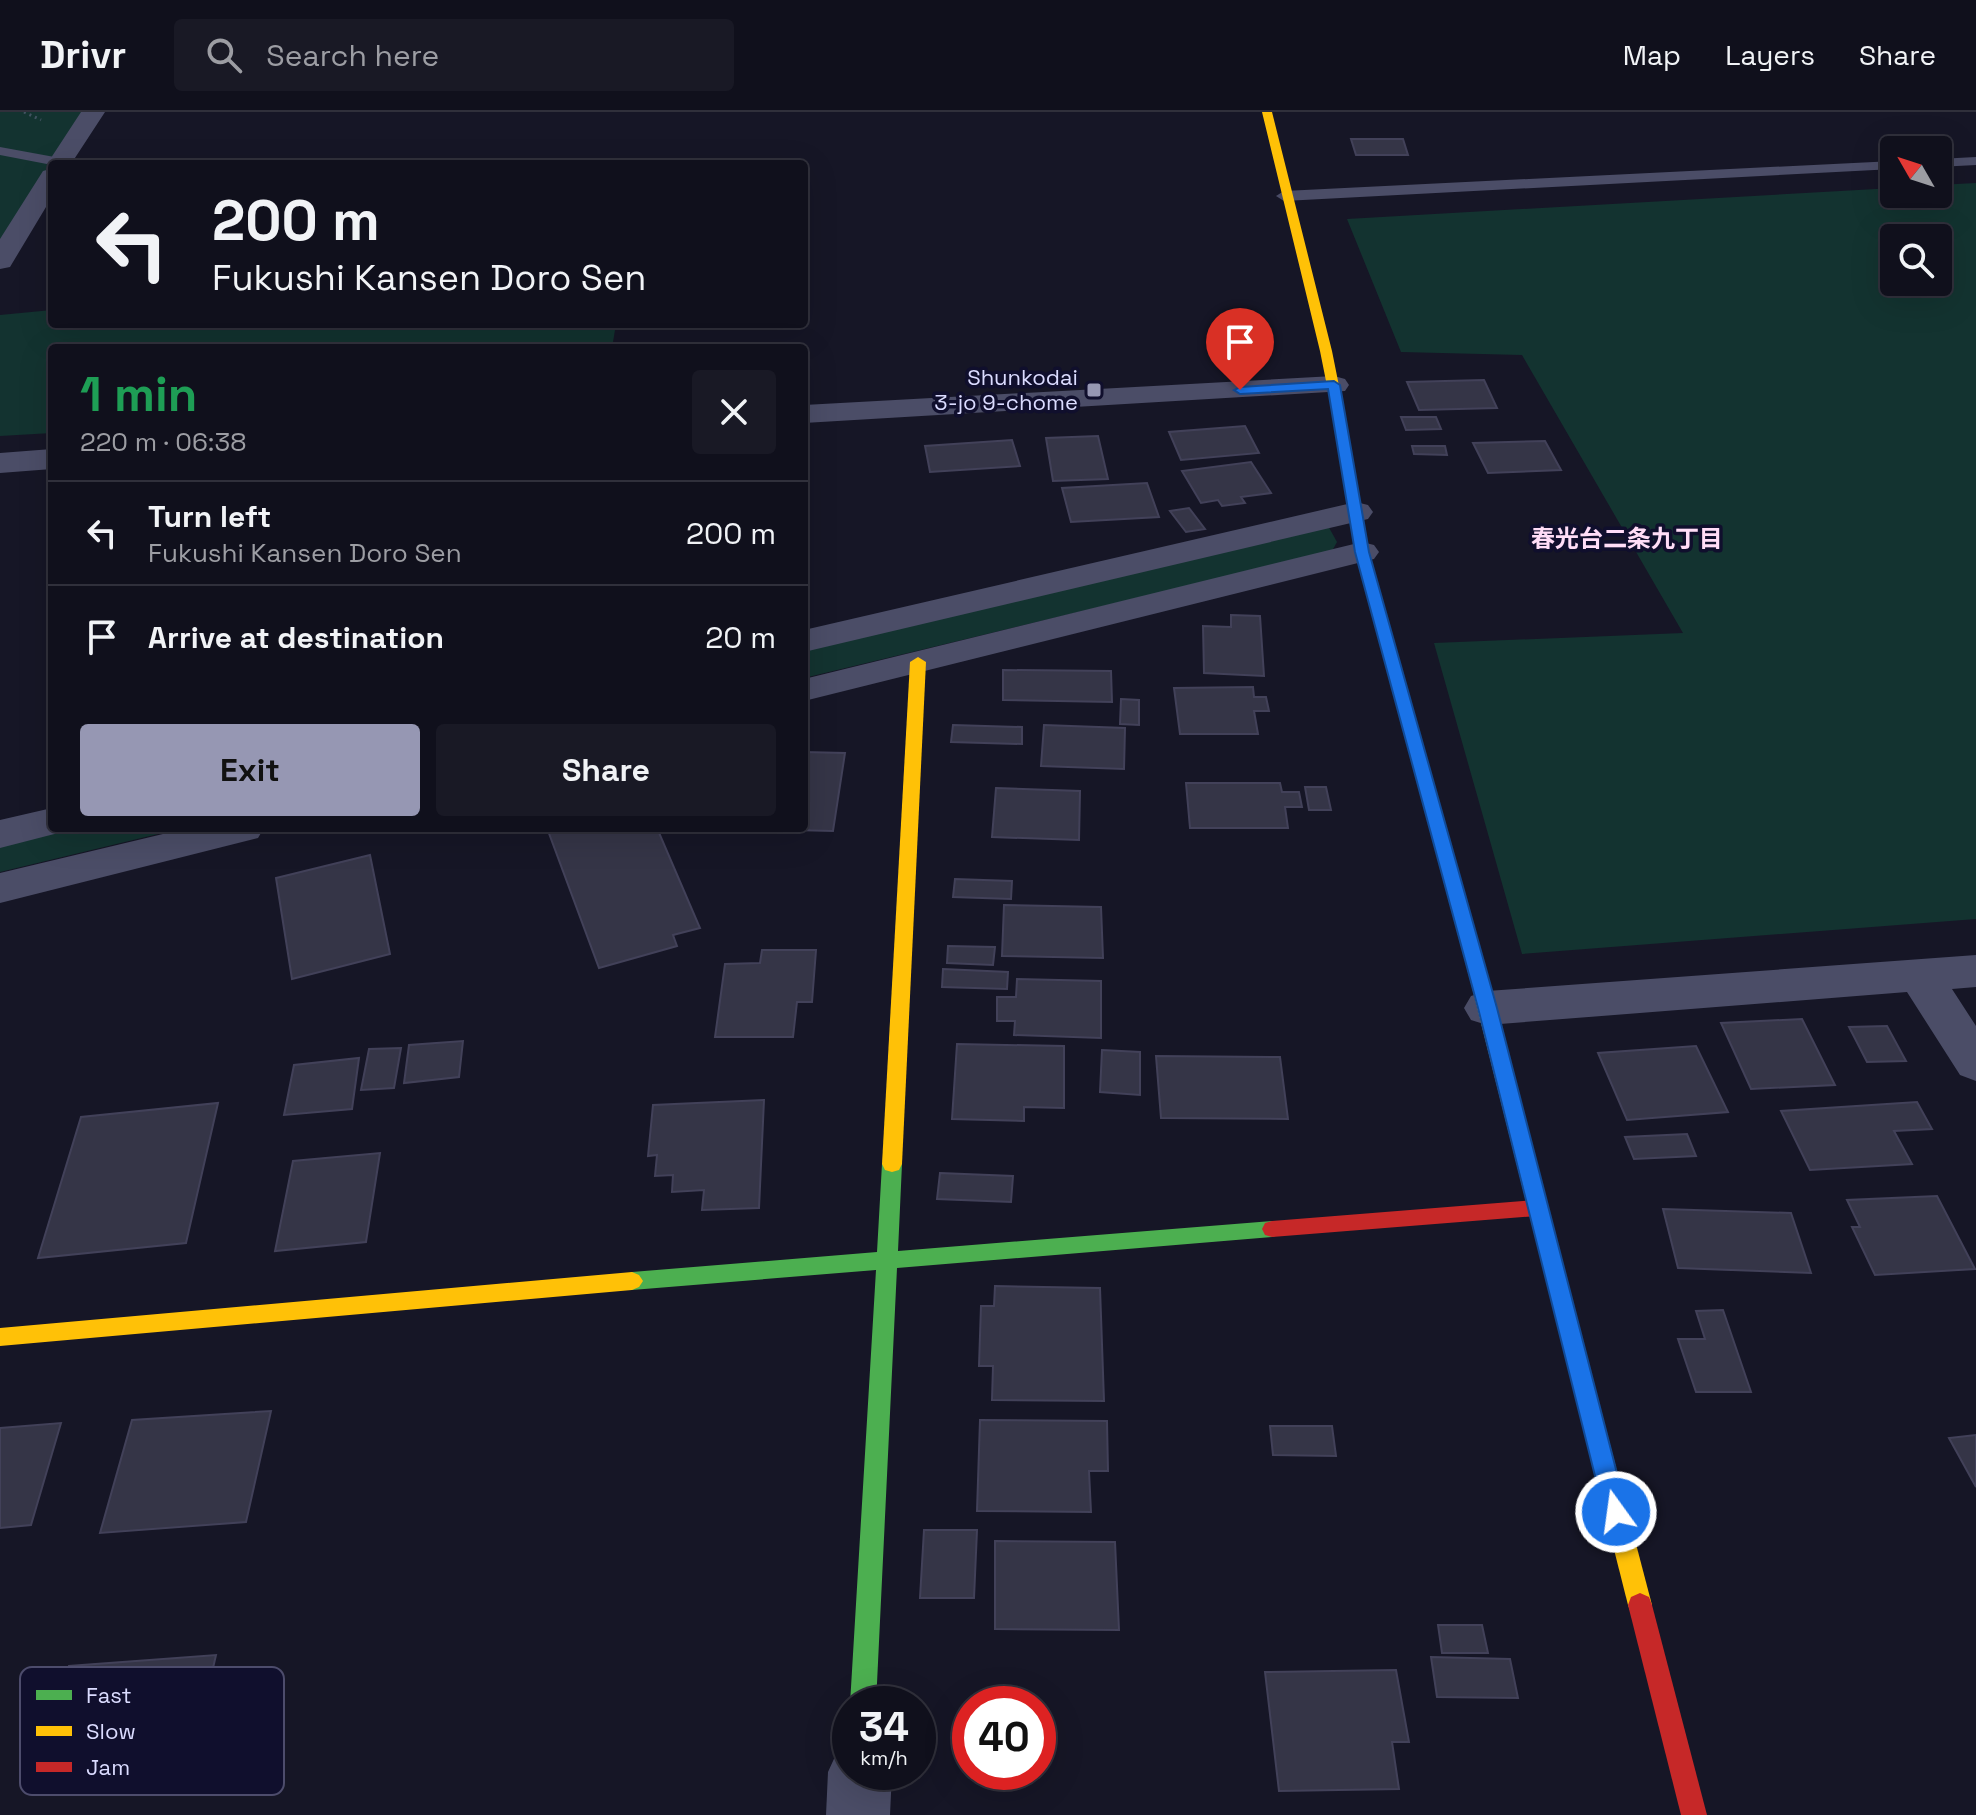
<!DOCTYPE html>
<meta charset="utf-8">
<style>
:root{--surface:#10101c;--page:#191925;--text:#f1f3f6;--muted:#9c9da3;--line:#30303b;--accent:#9697b3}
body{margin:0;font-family:"Space Grotesk","Noto Sans JP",sans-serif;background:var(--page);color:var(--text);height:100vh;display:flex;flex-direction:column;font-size:30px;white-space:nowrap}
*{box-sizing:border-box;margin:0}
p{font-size:26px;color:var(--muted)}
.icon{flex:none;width:44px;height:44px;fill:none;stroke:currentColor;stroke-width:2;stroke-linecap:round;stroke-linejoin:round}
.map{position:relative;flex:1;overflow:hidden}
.side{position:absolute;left:48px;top:232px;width:760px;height:488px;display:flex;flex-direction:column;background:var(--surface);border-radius:8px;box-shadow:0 8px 32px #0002,0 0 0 2px var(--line)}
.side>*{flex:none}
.banner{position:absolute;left:48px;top:48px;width:760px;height:168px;border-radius:8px;box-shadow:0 8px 32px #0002,0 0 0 2px var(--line);background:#10101c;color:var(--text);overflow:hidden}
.needle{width:52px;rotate:309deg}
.buttons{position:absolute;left:1880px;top:24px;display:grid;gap:16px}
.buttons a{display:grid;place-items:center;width:72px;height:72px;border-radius:8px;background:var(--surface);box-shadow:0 8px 32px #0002,0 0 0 2px var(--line);font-size:40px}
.speed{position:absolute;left:832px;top:1574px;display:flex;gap:16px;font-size:40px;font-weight:700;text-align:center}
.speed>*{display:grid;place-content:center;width:104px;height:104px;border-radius:50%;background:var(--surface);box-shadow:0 8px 32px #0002,0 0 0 2px var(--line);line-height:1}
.speed small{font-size:20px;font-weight:400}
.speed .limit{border:12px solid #d22;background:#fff;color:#111}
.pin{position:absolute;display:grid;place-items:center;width:68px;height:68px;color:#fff;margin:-82px -34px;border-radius:50% 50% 50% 0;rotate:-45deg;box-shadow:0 0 8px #0007}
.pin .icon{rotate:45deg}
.me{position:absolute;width:88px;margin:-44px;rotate:346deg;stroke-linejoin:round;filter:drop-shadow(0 0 6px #0008)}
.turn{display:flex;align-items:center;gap:28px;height:168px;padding:0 32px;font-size:36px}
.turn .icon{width:104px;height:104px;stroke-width:2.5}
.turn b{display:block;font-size:56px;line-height:68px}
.round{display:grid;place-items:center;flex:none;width:84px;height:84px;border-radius:8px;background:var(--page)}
.overview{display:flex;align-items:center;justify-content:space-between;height:136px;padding:0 32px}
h1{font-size:48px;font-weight:800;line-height:60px;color:#1e9e55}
.primary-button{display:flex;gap:16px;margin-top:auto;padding:16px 32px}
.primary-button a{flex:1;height:92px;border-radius:8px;background:var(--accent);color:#111;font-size:32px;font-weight:800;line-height:92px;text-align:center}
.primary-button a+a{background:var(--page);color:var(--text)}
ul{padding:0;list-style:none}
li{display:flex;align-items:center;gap:24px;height:104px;padding:0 32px;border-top:2px solid var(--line)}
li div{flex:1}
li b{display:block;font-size:30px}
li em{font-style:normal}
header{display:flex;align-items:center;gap:48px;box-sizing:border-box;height:112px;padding:0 40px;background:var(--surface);border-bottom:2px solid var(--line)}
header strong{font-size:38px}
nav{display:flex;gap:44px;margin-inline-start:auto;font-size:28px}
.search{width:560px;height:72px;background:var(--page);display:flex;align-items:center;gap:20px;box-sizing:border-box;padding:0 28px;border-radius:8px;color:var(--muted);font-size:30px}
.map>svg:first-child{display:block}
.green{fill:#133330;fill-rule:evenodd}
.building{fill:#353547;stroke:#424159;stroke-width:2}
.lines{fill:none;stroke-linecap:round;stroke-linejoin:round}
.path{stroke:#425361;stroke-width:3;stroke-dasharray:2 4;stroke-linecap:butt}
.lane{fill:#4b4d67;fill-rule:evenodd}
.street{fill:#4b4d67;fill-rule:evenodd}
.fast{fill:#4caf50;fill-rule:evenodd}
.slow{fill:#ffc107;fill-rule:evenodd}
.jam{fill:#c62828;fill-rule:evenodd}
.route{fill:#1a73e8;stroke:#114b97;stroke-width:2}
.poi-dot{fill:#9697b3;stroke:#100f2d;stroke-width:3}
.labels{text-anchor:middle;stroke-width:7;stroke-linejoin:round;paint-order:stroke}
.far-poi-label{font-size:22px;fill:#dbdcff;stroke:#100f2d;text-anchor:end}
.far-neighbourhood-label{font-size:24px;font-weight:bold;fill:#ffddf7;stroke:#100f2d}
.key{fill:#100f2d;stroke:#4d4c6c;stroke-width:2}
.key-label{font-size:22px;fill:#dbdcff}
</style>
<header>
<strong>Drivr</strong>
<div class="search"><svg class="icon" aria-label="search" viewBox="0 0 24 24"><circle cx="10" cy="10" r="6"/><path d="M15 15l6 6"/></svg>Search here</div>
<nav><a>Map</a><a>Layers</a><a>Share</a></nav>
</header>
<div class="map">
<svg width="1976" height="1703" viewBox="0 0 1976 1703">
<rect width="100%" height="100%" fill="#161626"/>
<!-- green -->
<g class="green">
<path d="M 0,0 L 93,0 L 52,52 L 52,64 L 0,149 Z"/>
<path d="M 1976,71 L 1976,807 L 1522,842 L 1434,531 L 1683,521 L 1522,243 L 1401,240 L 1347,107 L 1894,76 L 1894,82 L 1938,82 L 1938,73 ZM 1894,126 L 1938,126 L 1938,170 L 1894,170 Z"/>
<path d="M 52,198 L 52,212 L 616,212 L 612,236 L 52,236 L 52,321 L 0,324 L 0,203 Z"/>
<path d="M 1327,412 L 1337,430 L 1332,439 L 804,566 L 804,530 Z"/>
<path d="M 52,716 L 183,716 L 0,760 L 0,721 Z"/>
</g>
<!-- building -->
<g class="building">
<path d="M 1351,27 L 1403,27 L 1408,43 L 1356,43 Z"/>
<path d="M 1484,268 L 1497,296 L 1419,298 L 1407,270 Z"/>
<path d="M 1401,305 L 1436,305 L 1441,317 L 1406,318 Z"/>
<path d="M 1245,314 L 1259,341 L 1181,348 L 1169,320 Z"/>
<path d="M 1098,324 L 1108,367 L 1053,369 L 1046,326 Z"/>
<path d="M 1012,328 L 1020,354 L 930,360 L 925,334 Z"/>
<path d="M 1545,329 L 1561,358 L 1488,361 L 1473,331 Z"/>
<path d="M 1412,334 L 1445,334 L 1447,343 L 1414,342 Z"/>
<path d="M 1251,350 L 1271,381 L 1241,385 L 1245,391 L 1222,394 L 1218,388 L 1201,391 L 1182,359 Z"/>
<path d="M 1147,371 L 1159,405 L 1071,410 L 1062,376 Z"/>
<path d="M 1189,396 L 1205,417 L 1186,420 L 1170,399 Z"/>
<path d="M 1231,503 L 1260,504 L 1264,564 L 1204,561 L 1203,514 L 1231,515 Z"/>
<path d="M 1003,558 L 1111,559 L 1112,590 L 1003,588 Z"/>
<path d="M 1253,575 L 1254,585 L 1266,585 L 1269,599 L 1254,599 L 1258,622 L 1180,622 L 1174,576 Z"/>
<path d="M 1121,587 L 1139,588 L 1139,613 L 1120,612 Z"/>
<path d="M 953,613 L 1022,615 L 1022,632 L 951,630 Z"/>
<path d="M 1044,613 L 1125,616 L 1124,657 L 1041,654 Z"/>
<path d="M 804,640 L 845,641 L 833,719 L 704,716 L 804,716 Z"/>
<path d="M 1186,671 L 1280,671 L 1282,680 L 1299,680 L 1302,695 L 1285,695 L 1288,716 L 1190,716 Z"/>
<path d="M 1305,675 L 1326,675 L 1331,698 L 1309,698 Z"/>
<path d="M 996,676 L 1080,679 L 1079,728 L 992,725 Z"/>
<path d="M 547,716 L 657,716 L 700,816 L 673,823 L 677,834 L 599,856 Z"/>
<path d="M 370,743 L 390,842 L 292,867 L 276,766 Z"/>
<path d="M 955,767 L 1012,769 L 1011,787 L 953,785 Z"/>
<path d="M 1004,793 L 1101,795 L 1103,846 L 1002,844 Z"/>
<path d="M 948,834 L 995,835 L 993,853 L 947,851 Z"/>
<path d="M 762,838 L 816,838 L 812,890 L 797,890 L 793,925 L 715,925 L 725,852 L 760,851 Z"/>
<path d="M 943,857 L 1008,860 L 1007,877 L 942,875 Z"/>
<path d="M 1017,867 L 1101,869 L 1101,926 L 1014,923 L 1015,909 L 997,909 L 997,885 L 1016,885 Z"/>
<path d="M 1802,907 L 1835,973 L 1751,977 L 1721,911 Z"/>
<path d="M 1887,914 L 1906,949 L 1867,950 L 1849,915 Z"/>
<path d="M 463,929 L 459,965 L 404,971 L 409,933 Z"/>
<path d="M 957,932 L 1064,934 L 1064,996 L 1024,995 L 1024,1009 L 952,1007 Z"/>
<path d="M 1696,934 L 1728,1000 L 1627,1008 L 1598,941 Z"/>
<path d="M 401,936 L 394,976 L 361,978 L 369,937 Z"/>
<path d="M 1102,938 L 1140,940 L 1140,983 L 1100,980 Z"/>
<path d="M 1156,944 L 1280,945 L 1288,1007 L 1161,1006 Z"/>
<path d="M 359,946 L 352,997 L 284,1003 L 294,953 Z"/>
<path d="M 764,988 L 759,1096 L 702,1098 L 704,1078 L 672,1080 L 673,1063 L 655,1064 L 657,1043 L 648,1044 L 653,993 Z"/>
<path d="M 1917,990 L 1932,1017 L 1894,1019 L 1912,1052 L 1810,1058 L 1781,999 Z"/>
<path d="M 218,991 L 186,1131 L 38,1146 L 81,1005 Z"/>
<path d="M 1687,1022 L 1696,1044 L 1634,1047 L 1625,1025 Z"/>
<path d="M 380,1041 L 366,1130 L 275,1139 L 293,1049 Z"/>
<path d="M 940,1061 L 1013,1064 L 1011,1090 L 937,1087 Z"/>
<path d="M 1937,1084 L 1975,1157 L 1875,1163 L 1852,1115 L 1860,1115 L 1847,1088 Z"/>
<path d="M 1663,1097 L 1791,1101 L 1811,1161 L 1678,1156 Z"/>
<path d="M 995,1174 L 1100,1176 L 1104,1289 L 992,1288 L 993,1254 L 979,1254 L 981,1194 L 994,1194 Z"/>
<path d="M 1723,1198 L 1751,1280 L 1696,1280 L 1678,1227 L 1705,1227 L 1696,1199 Z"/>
<path d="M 271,1299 L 246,1410 L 100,1421 L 132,1308 Z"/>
<path d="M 980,1308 L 1107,1309 L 1108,1359 L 1089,1359 L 1091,1400 L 977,1399 Z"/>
<path d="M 61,1311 L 31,1413 L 0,1416 L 0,1316 Z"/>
<path d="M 1270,1314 L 1332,1314 L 1336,1344 L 1273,1343 Z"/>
<path d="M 1976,1323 L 1976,1375 L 1949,1326 Z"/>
<path d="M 924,1418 L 977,1418 L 974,1486 L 920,1486 Z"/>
<path d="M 995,1429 L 1115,1430 L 1119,1518 L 995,1517 Z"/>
<path d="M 1438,1513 L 1482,1513 L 1488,1541 L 1442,1541 Z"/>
<path d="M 216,1543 L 187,1669 L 31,1681 L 69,1554 Z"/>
<path d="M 1431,1545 L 1510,1547 L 1518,1586 L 1437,1585 Z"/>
<path d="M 1396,1558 L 1409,1630 L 1392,1630 L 1399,1677 L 1279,1679 L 1265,1560 Z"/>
</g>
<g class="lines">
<!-- path -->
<path class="path" d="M 24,0 L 41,8"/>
<!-- lane -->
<g class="lane">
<path d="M 0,35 L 60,46 L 67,50 L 52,53 L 0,43 Z"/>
<path d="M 1976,45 L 1976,53 L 1938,55 L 1938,47 Z"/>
<path d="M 1894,49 L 1894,57 L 1284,89 L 1276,84 L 1284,79 Z"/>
</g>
<!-- street -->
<g class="street">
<path d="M 81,0 L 105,0 L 71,52 L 52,52 L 52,85 L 10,155 L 0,157 L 0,127 L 43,59 L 50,57 L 47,52 Z"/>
<path d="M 1334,264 L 1345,267 L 1349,273 L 1345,279 L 804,311 L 804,293 Z"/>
<path d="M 52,337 L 52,357 L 0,361 L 0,341 Z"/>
<path d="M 1356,390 L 1368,393 L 1373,400 L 1368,407 L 804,540 L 804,518 Z"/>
<path d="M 1362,430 L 1374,433 L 1379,440 L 1374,447 L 804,589 L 804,567 Z"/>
<path d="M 52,696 L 52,716 L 68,716 L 66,719 L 0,736 L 0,708 Z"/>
<path d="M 188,716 L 264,716 L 258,726 L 0,791 L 0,761 Z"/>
<path d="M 1976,843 L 1976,875 L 1952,877 L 1976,914 L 1976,969 L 1960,963 L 1907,880 L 1487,913 L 1471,908 L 1464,896 L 1471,884 L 1487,879 Z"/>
<path d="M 850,1632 L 850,1660 L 892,1660 L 890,1703 L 826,1703 L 828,1660 L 838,1638 Z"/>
</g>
<!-- fast -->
<g class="fast">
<path d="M 1342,315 L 1348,319 L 1369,440 L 1490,875 L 1481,882 L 1472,875 L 1355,440 L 1336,319 Z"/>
<path d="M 892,1044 L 899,1046 L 902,1052 L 898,1139 L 1272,1109 L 1279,1111 L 1282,1117 L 1279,1123 L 1272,1125 L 897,1156 L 876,1592 L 850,1592 L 876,1158 L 632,1178 L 625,1175 L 621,1169 L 625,1163 L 632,1160 L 877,1140 L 882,1052 L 885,1046 Z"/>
</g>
<!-- slow -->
<g class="slow">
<path d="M 1262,0 L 1272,0 L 1332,239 L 1348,319 L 1347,322 L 1336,319 L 1320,239 Z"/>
<path d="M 918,545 L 926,550 L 902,1052 L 899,1058 L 892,1060 L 885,1058 L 882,1052 L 910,550 Z"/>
<path d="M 1481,868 L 1490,875 L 1652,1493 L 1649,1501 L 1640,1505 L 1631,1501 L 1628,1493 L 1472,875 Z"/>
<path d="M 632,1160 L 639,1163 L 643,1169 L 639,1175 L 632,1178 L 0,1234 L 0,1216 Z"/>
</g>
<!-- jam -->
<g class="jam">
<path d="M 1537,1088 L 1544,1090 L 1547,1096 L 1544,1102 L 1537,1104 L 1272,1125 L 1265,1123 L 1262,1117 L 1265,1111 L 1272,1109 Z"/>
<path d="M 1640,1481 L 1649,1485 L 1652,1493 L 1707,1703 L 1681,1703 L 1628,1493 L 1631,1485 Z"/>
</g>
</g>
<!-- route -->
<path class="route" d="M 1334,269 L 1340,273 L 1369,440 L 1497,896 L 1627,1400 L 1624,1407 L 1616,1411 L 1607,1407 L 1604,1400 L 1478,896 L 1355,440 L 1328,277 L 1240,282 L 1234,278 L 1240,275 Z"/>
<!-- markers -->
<rect class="poi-dot" x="1086" y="270" width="16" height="16" rx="4"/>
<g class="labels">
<!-- far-poi labels -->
<g class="far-poi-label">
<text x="1078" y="273">Shunkodai<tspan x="1078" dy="25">3-jo 9-chome</tspan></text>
</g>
<!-- far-neighbourhood labels -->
<g class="far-neighbourhood-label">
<text x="1627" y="435">春光台二条九丁目</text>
</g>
</g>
<!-- legend -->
<rect x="20" y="1555" width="264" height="128" rx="12" class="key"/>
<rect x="36" y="1578" width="36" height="10" fill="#4caf50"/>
<rect x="36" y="1614" width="36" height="10" fill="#ffc107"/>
<rect x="36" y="1650" width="36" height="10" fill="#c62828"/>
<g class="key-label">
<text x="86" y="1591">Fast</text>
<text x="86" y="1627">Slow</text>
<text x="86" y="1663">Jam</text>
</g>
</svg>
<div class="buttons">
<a><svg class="needle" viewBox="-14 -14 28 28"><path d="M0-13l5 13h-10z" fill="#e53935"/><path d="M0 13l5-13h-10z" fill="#9c9da3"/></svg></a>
<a><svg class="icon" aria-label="search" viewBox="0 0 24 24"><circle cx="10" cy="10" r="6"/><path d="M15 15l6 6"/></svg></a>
</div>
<div class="speed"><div>34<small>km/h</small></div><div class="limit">40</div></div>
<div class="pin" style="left:1240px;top:278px;background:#d93025"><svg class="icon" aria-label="arrive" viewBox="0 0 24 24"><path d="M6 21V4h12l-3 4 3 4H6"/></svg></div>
<svg class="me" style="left:1616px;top:1400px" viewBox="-20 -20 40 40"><circle r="17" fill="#1a73e8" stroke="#fff" stroke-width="3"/><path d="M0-11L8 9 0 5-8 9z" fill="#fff"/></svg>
<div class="banner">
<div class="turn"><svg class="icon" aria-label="left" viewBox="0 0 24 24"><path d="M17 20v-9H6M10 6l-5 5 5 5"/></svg><div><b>200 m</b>Fukushi Kansen Doro Sen</div></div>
</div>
<section class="side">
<div class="overview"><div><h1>1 min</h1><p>220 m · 06:38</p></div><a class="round"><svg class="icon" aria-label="close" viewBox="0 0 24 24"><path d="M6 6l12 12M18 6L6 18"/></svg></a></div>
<ul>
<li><svg class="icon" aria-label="left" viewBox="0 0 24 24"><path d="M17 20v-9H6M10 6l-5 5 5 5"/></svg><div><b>Turn left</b><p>Fukushi Kansen Doro Sen</p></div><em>200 m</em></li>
<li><svg class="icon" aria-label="arrive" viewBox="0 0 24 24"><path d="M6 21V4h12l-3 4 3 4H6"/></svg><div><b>Arrive at destination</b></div><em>20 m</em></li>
</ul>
<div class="primary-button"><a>Exit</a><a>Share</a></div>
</section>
</div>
